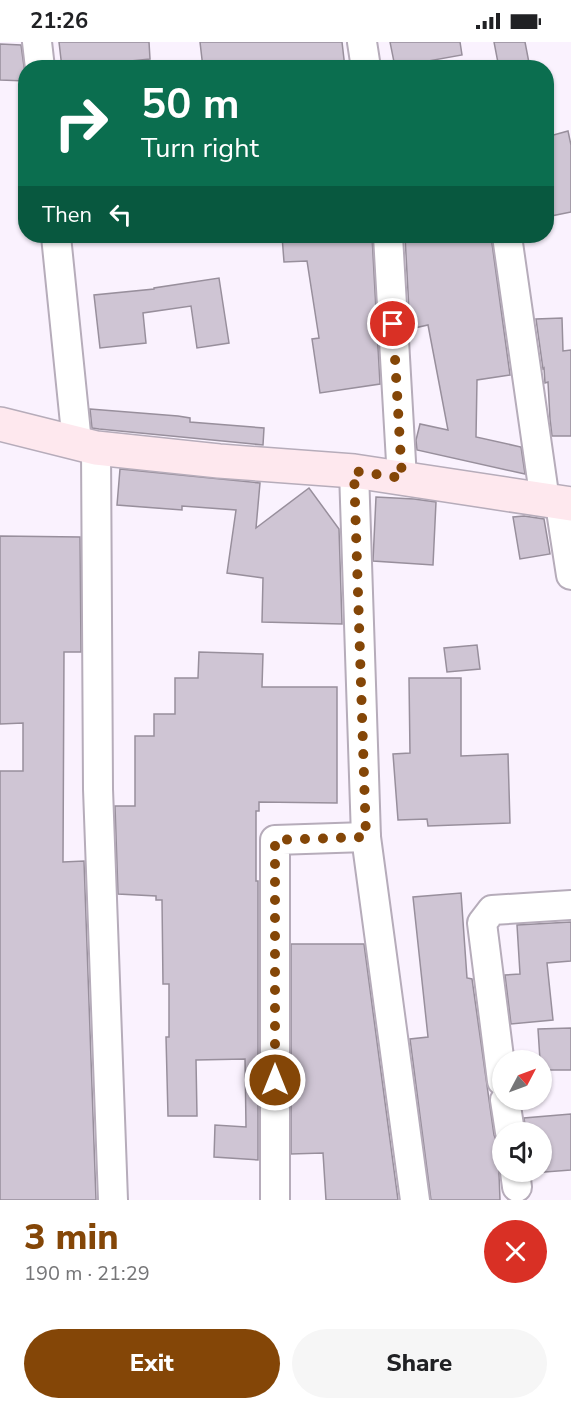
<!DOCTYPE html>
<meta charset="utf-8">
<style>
:root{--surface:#fff;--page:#f6f6f6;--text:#202124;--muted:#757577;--accent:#844607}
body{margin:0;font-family:"Nunito Sans",sans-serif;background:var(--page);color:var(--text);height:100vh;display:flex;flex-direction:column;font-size:22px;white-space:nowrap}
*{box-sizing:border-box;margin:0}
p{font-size:20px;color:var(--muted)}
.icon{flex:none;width:33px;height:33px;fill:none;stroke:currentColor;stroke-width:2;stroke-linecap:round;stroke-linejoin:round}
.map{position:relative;height:1158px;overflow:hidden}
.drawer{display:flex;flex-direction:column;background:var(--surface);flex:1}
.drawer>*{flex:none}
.guide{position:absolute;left:18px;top:18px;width:536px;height:183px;border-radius:24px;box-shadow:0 2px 4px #0004;background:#0b6e4f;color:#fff;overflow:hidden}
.needle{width:39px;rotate:49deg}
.fabs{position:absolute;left:492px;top:1008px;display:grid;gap:12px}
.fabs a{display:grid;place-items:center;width:60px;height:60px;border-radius:50%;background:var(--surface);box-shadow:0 2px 4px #0004;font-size:30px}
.pin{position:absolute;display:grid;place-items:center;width:51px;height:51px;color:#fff;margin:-26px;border:3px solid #fff;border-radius:50%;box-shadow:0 2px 6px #0007}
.me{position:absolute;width:66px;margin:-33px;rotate:0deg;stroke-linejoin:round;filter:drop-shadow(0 0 4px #0008)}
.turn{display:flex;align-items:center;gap:21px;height:126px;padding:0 24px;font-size:27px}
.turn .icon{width:78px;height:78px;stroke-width:2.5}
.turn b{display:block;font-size:42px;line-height:51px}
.then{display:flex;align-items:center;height:57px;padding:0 24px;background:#0003;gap:12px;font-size:22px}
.round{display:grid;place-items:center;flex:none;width:63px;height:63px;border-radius:32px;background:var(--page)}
.overview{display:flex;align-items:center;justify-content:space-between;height:102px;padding:0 24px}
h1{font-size:36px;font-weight:800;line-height:45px;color:var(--accent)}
.action{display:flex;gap:12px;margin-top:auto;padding:12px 24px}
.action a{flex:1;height:69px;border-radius:36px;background:var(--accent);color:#fff;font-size:24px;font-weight:800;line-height:69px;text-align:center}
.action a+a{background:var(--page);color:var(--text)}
.status{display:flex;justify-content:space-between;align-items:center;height:42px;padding:0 30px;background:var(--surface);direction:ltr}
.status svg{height:16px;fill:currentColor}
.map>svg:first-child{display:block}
.building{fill:#cfc5d4;stroke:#988f9c;stroke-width:1.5}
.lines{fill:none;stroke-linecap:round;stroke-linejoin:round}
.street-casing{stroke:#b6acba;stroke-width:32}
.secondary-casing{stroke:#b6acba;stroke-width:36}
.street{stroke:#fff;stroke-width:28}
.secondary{stroke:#fee8ee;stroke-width:33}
.route{stroke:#844607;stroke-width:10;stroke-dasharray:0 18}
</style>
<div class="status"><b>21:26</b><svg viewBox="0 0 49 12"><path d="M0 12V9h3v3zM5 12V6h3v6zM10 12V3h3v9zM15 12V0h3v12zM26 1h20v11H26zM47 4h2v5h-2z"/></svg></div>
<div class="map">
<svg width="571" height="1158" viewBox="0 0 571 1158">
<rect width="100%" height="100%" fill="#faf2fe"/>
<!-- building -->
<g class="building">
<path d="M 59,0 L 149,0 L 150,17 L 62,26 Z"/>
<path d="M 200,0 L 342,0 L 345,26 L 203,26 Z"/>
<path d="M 390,0 L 460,0 L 462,13 L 395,25 Z"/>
<path d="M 494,0 L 525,0 L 530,26 L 499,26 Z"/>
<path d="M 0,2 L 21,3 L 26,39 L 0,38 Z"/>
<path d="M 568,89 L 571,103 L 571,170 L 546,175 L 546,95 Z"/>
<path d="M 282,194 L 372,194 L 380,342 L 320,351 L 312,297 L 319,296 L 307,219 L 284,220 Z"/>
<path d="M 405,194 L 491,194 L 510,333 L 477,338 L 476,395 L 521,405 L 525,432 L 417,408 L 416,398 L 420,382 L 448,388 L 428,283 L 410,287 Z"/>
<path d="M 219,236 L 229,301 L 197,306 L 191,264 L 143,271 L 146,301 L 100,306 L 94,253 L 154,247 L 154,246 Z"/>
<path d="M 562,276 L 563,309 L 571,308 L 571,394 L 552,394 L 550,377 L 548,340 L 545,341 L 544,326 L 543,327 L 536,277 Z"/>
<path d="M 90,367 L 178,374 L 190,376 L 190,380 L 264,386 L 263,403 L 99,387 L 92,386 Z"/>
<path d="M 120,427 L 260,441 L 256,486 L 309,446 L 339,487 L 342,582 L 262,580 L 263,536 L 227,531 L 236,468 L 182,464 L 182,468 L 117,463 Z"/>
<path d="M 376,455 L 414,457 L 436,460 L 433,523 L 373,519 Z"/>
<path d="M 524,474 L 544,477 L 550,512 L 520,517 L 513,475 Z"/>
<path d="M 0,494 L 80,495 L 81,610 L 64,610 L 63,820 L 84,819 L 96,1158 L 0,1158 L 0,729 L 23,729 L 23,681 L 0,682 Z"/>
<path d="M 477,603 L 480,627 L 447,630 L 444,606 Z"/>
<path d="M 199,610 L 263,612 L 262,645 L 337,645 L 337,761 L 259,760 L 259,769 L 256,769 L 256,839 L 258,839 L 258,1118 L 214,1115 L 215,1083 L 246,1085 L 245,1017 L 196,1018 L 197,1074 L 168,1074 L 166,995 L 169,995 L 169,942 L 163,942 L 162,858 L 156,858 L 156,854 L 118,852 L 115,764 L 135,764 L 135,694 L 154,694 L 154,672 L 175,672 L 175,636 L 198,636 Z"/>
<path d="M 409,636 L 461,636 L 461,714 L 508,712 L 510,781 L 428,784 L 427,777 L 398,778 L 393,712 L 410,711 Z"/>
<path d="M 461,851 L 467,936 L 472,937 L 494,1093 L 497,1100 L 502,1104 L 502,1120 L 500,1124 L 499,1132 L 500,1158 L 431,1158 L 410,997 L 428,995 L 413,855 Z"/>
<path d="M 571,880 L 571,919 L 547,921 L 553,978 L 511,982 L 505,933 L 520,932 L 517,883 Z"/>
<path d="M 291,902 L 364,902 L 398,1158 L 326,1158 L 323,1111 L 291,1112 Z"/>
<path d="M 571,986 L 571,1028 L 542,1028 L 542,1018 L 540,1018 L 538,987 Z"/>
<path d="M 571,1072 L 571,1128 L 532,1131 L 532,1130 L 542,1130 L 542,1090 L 526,1090 L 524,1076 Z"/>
</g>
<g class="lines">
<defs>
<g id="street">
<path d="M 37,0 L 40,26"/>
<path d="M 362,0 L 366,26"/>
<path d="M 56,194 L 77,401"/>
<path d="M 388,194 L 402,437"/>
<path d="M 507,194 L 545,459"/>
<path d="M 96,406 L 98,747 L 113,1158"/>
<path d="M 354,429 L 366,795 L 415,1158"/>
<path d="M 560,462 L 571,533"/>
<path d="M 502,1039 L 482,881 L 492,868 L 571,863"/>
<path d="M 505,1058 L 510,1090"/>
<path d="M 515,1130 L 517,1145"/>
<path d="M 275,1158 L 275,798 L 366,795"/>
</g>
<path id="secondary" d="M 0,382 L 96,406 L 219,419 L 354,429 L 571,462"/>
</defs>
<!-- street casing -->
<use href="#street" class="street-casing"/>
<!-- secondary casing -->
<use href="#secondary" class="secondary-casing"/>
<!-- street -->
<use href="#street" class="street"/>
<!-- secondary -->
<use href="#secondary" class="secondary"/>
</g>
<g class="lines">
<!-- route -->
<path class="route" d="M 275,1038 L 275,798 L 366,795 L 354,429 L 402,436 L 393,282"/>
</g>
</svg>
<div class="fabs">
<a><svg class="needle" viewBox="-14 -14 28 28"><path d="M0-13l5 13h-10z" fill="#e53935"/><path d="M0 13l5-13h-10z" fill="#757577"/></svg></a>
<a><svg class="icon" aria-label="sound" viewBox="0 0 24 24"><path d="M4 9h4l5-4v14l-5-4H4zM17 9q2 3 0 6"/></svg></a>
</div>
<div class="pin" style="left:393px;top:282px;background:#d93025"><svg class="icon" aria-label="arrive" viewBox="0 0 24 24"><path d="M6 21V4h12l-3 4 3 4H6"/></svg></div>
<svg class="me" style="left:275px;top:1038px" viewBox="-20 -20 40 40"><circle r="17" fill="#844607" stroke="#fff" stroke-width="3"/><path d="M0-11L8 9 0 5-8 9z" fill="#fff"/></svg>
<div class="guide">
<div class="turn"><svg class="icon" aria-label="right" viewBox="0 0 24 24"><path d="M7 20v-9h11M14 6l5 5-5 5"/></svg><div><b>50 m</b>Turn right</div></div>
<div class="then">Then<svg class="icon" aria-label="left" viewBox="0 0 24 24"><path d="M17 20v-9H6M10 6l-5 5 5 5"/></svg></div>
</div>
</div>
<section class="drawer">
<div class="overview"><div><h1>3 min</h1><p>190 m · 21:29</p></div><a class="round" style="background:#d93025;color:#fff"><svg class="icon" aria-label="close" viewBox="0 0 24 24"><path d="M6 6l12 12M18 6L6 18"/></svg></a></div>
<div class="action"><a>Exit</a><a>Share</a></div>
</section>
